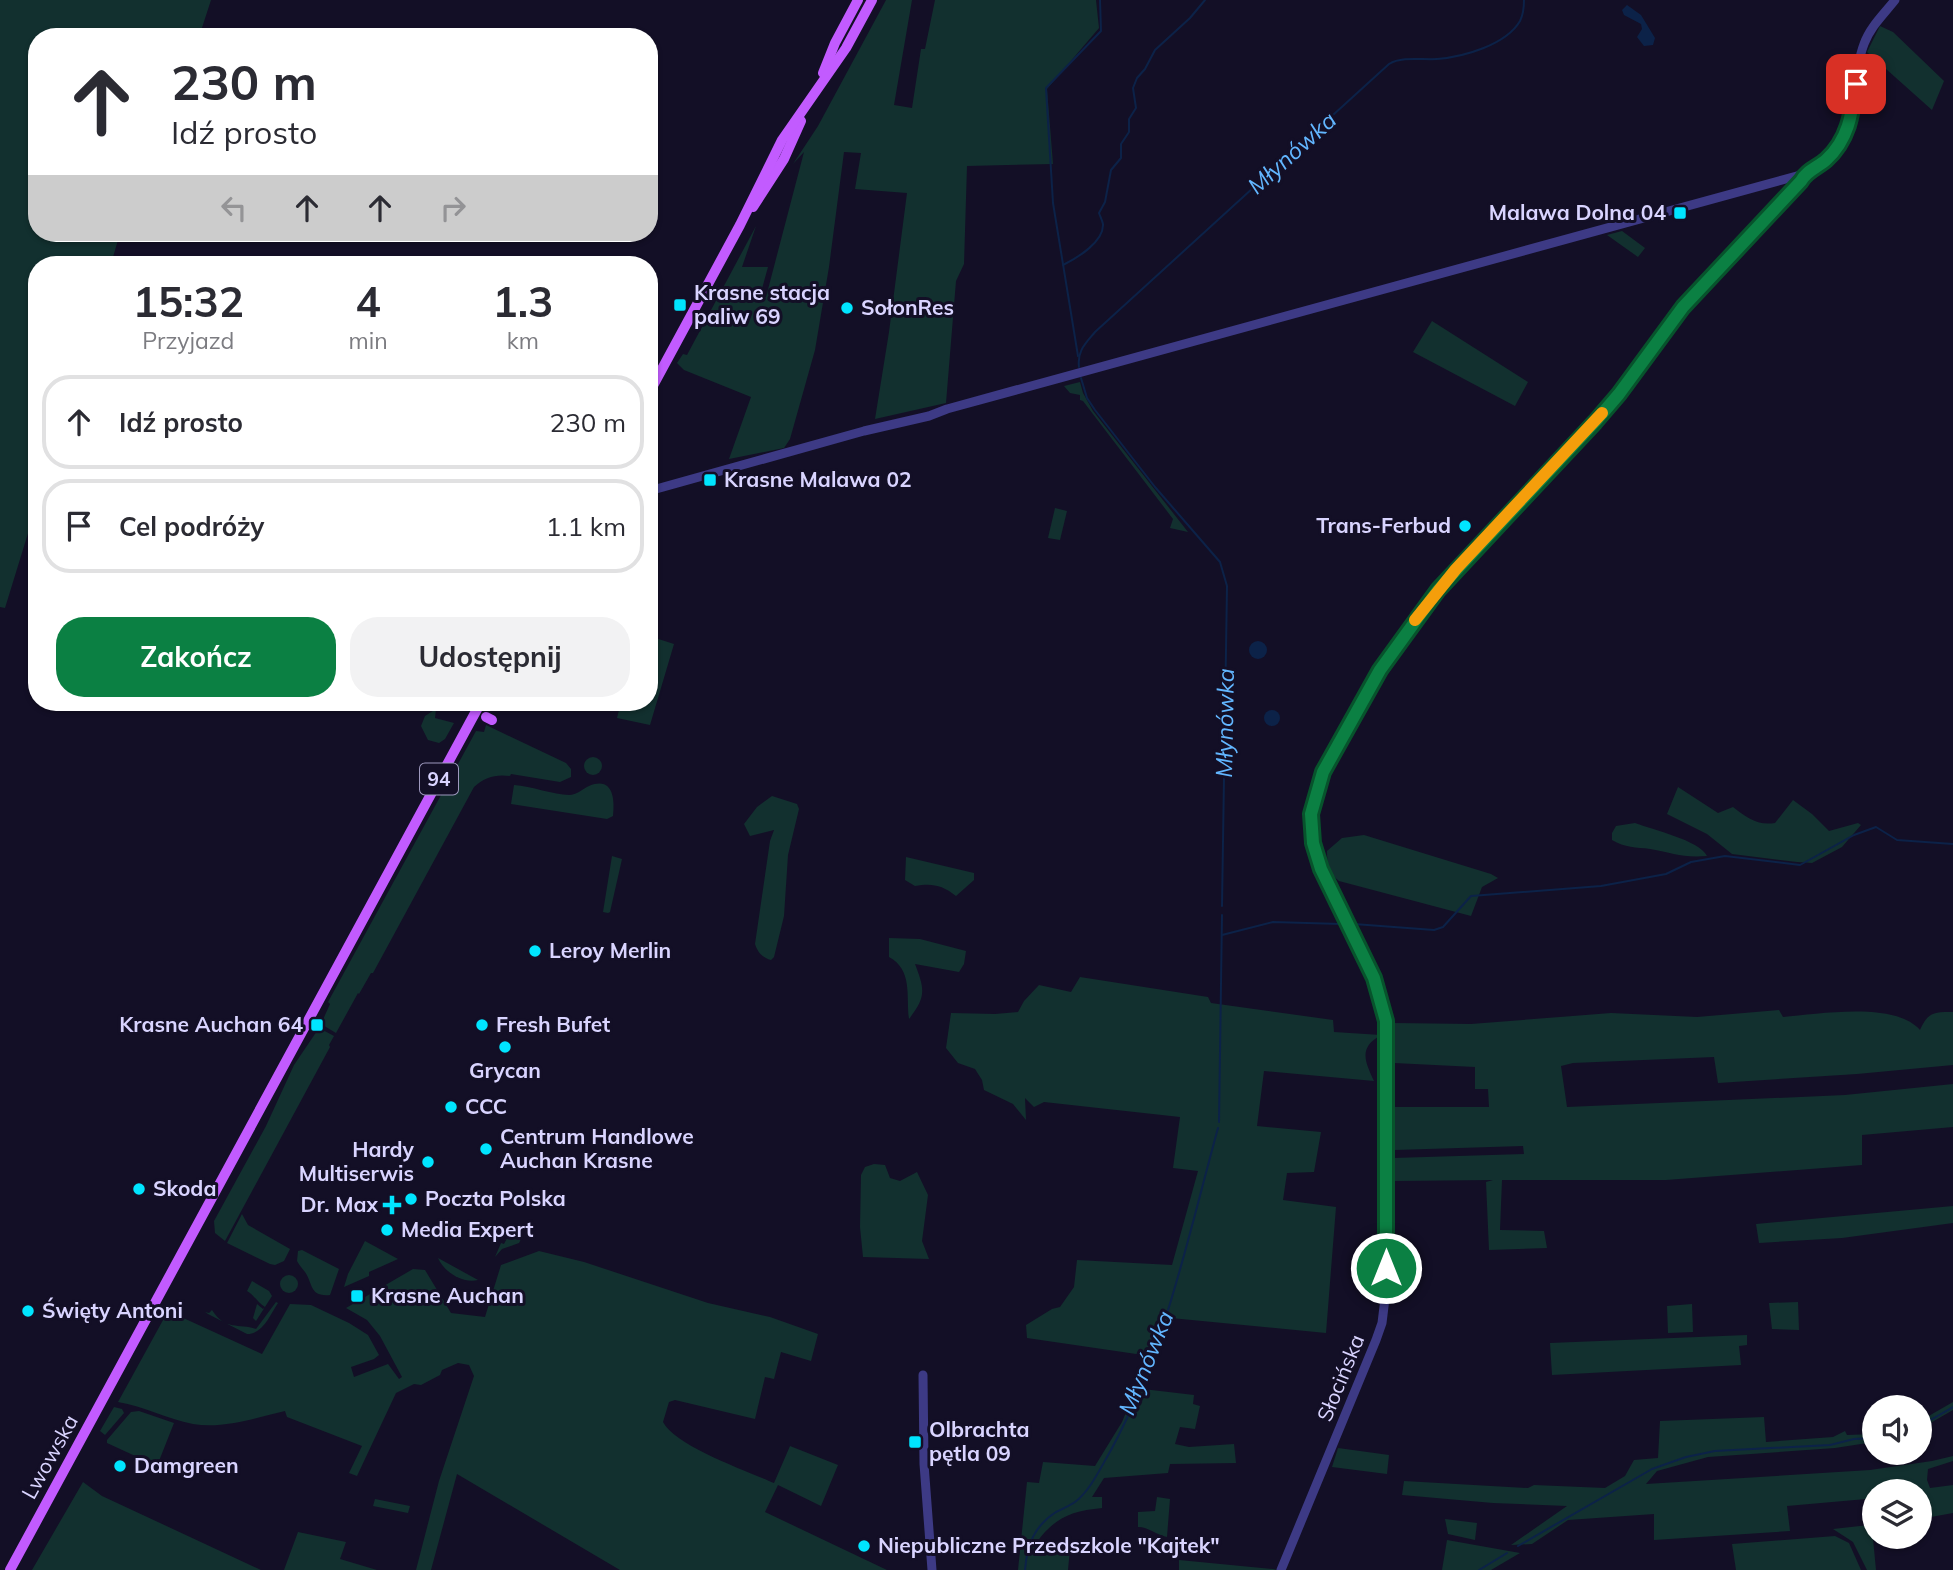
<!DOCTYPE html>
<html lang="pl">
<meta charset="utf-8">
<style>
:root{--surface:#fff;--page:#f2f2f3;--text:#2b2b33;--muted:#7c7c81;--line:#e1e1e2;--accent:#0b8043}
body{margin:0;font-family:Mulish,sans-serif;background:var(--page);color:var(--text);height:100vh;display:flex;flex-direction:column;font-size:26px;white-space:nowrap}
*{box-sizing:border-box;margin:0}
p{font-size:23px;color:var(--muted)}
.icon{flex:none;width:38px;height:38px;fill:none;stroke:currentColor;stroke-width:2;stroke-linecap:round;stroke-linejoin:round}
.map{position:relative;flex:1;overflow:hidden}
.sheet{position:absolute;left:28px;top:256px;width:630px;height:455px;display:flex;flex-direction:column;background:var(--surface);border-radius:28px;box-shadow:0 2px 5px #0004}
.sheet>*{flex:none}
.top-card{position:absolute;left:28px;top:28px;width:630px;height:214px;border-radius:28px;box-shadow:0 2px 5px #0004;background:#fff;color:var(--text);overflow:hidden}
.buttons{position:absolute;left:1862px;top:1395px;display:grid;gap:14px}
.buttons a{display:grid;place-items:center;width:70px;height:70px;border-radius:50%;background:var(--surface);box-shadow:0 2px 5px #0004;font-size:35px}
.pin{position:absolute;display:grid;place-items:center;width:60px;height:60px;color:#fff;margin:-30px;border-radius:14px;box-shadow:0 4px 10px #0006}
.me{position:absolute;width:77px;margin:-38px;rotate:0deg;stroke-linejoin:round;filter:drop-shadow(0 0 5px #0008)}
.turn{display:flex;align-items:center;gap:24px;height:147px;padding:0 28px;font-size:32px}
.turn .icon{width:91px;height:91px;stroke-width:2.5}
.turn b{display:block;font-size:49px;line-height:60px}
.lanes{display:flex;align-items:center;height:66px;padding:0 28px;background:#0003;justify-content:center;gap:35px;direction:ltr}
.lanes .off{opacity:.35}
.eta{display:flex;justify-content:space-evenly;align-items:center;height:119px;text-align:center}
.eta b{font-size:42px;font-weight:700;line-height:49px}
.action{display:flex;gap:14px;margin-top:auto;padding:14px 28px}
.action a{flex:1;height:80px;border-radius:28px;background:var(--accent);color:#fff;font-size:28px;font-weight:700;line-height:80px;text-align:center}
.action a+a{background:var(--page);color:var(--text)}
ul{padding:0;list-style:none}
li{display:flex;align-items:center;gap:21px;height:94px;margin:0 14px 10px;padding:0 14px;border:4px solid var(--line);border-radius:28px}
li div{flex:1}
li b{display:block;font-size:26px}
li em{font-style:normal}
.map>svg:first-child{display:block}
.green{fill:#12302f}
.water{fill:#0c2248}
.lines{fill:none;stroke-linecap:round;stroke-linejoin:round}
.stream{stroke:#0c2248;stroke-width:2}
.tertiary{stroke:#3d3a85;stroke-width:9}
.primary{stroke:#c25bff;stroke-width:10}
.route-casing{stroke:#07532c;stroke-width:18}
.route{stroke:#0b8043;stroke-width:12}
.slow{stroke:#f59e0b;stroke-width:12}
.poi-dot{fill:#00e5ff;stroke:#130f26;stroke-width:2.5}
.labels{text-anchor:middle;stroke-width:6;stroke-linejoin:round;paint-order:stroke}
.shield{fill:#130f26;stroke:#9e99be;stroke-width:2}
.shield-label{font-size:19px;font-weight:bold;fill:#d9d4ff}
.poi-label{font-size:21px;font-weight:bold;fill:#d9d4ff;stroke:#130f26;text-anchor:start}
.street-label{font-size:21px;fill:#d9d4ff;stroke:#130f26}
.water-label{font-size:23px;font-style:italic;fill:#62b6ff;stroke:#130f26}
</style>
<div class="map">
<svg width="1953" height="1570" viewBox="0 0 1953 1570">
<rect width="100%" height="100%" fill="#130f26"/>
<!-- green -->
<g class="green">
<path d="M 0,0 L 211,0 L 199,37 L 37,37 L 37,233 L 120,233 L 111,264 L 37,264 L 37,504 L 5,608 L 0,607 Z"/>
<path d="M 886,0 L 912,0 L 894,105 L 912,108 L 921,49 L 925,49 L 935,0 L 1096,0 L 1099,28 L 1047,89 L 1053,164 L 967,166 L 964,264 L 956,281 L 946,403 L 875,419 L 889,332 L 907,193 L 855,189 L 861,153 L 844,152 L 829,267 L 815,350 L 790,439 L 784,448 L 729,459 L 751,397 L 684,370 L 677,363 L 683,354 L 687,355 L 756,226 L 742,267 L 768,267 L 760,296 L 766,297 L 804,152 L 793,164 L 818,126 Z"/>
<path d="M 1880,26 L 1893,32 L 1944,81 L 1932,110 L 1867,52 Z"/>
<path d="M 1622,231 L 1645,248 L 1638,257 L 1607,235 Z"/>
<path d="M 1432,321 L 1528,382 L 1515,406 L 1413,352 Z"/>
<path d="M 1080,382 L 1083,393 L 1093,411 L 1188,532 L 1170,528 L 1173,519 L 1083,401 L 1080,400 L 1080,395 L 1070,393 L 1064,386 Z"/>
<path d="M 1055,508 L 1067,511 L 1060,540 L 1048,538 Z"/>
<path d="M 649,636 L 674,644 L 650,725 L 617,718 L 621,702 L 649,702 Z"/>
<path d="M 436,709 L 435,718 L 454,723 L 445,739 L 439,743 L 428,740 L 421,726 L 425,716 Z"/>
<path d="M 486,725 L 566,763 L 571,769 L 571,777 L 560,782 L 511,774 L 510,776 C 496,774 485,777 474,787 L 373,973 L 371,973 L 359,994 L 358,993 L 336,1033 L 321,1024 L 330,1004 L 328,1002 L 476,731 L 484,732 Z"/>
<circle cx="593" cy="766" r="9"/>
<path d="M 514,785 C 531,786 554,795 569,795 C 577,795 582,789 589,786 C 613,776 615,799 613,816 L 607,819 L 511,804 Z"/>
<path d="M 1678,787 L 1718,813 L 1733,807 C 1746,817 1757,826 1775,823 L 1793,800 L 1812,814 L 1829,831 L 1858,823 L 1861,825 L 1842,847 L 1812,863 L 1797,862 L 1732,854 L 1707,834 L 1667,814 Z"/>
<path d="M 772,796 L 797,804 L 799,809 L 788,855 L 784,916 L 774,957 L 771,960 C 762,957 758,953 755,944 L 770,841 L 774,830 L 750,836 L 744,824 L 757,807 Z"/>
<path d="M 1635,823 C 1653,830 1699,840 1707,856 C 1682,858 1673,853 1650,849 C 1636,847 1625,848 1612,840 L 1612,833 L 1616,826 Z"/>
<path d="M 1364,835 L 1491,874 L 1498,878 L 1482,887 L 1471,916 L 1339,881 C 1329,873 1327,863 1327,851 L 1342,838 Z"/>
<path d="M 612,856 L 622,859 L 610,912 L 608,913 L 603,912 Z"/>
<path d="M 906,857 L 974,873 L 974,880 L 956,896 C 942,885 932,883 915,886 L 905,880 Z"/>
<path d="M 889,938 L 920,939 L 966,951 L 964,964 L 959,972 L 915,964 C 925,990 926,997 909,1019 C 906,996 913,970 889,957 Z"/>
<path d="M 1080,977 L 1208,997 L 1211,1003 L 1333,1020 L 1334,1032 L 1381,1035 C 1358,1048 1365,1061 1374,1081 L 1264,1071 L 1257,1126 L 1321,1132 L 1314,1172 L 1287,1173 L 1283,1200 L 1336,1207 L 1326,1333 L 1171,1318 L 1143,1389 L 1194,1395 L 1193,1404 L 1200,1406 L 1195,1429 L 1180,1427 L 1175,1444 L 1189,1447 L 1234,1444 L 1236,1463 L 1170,1464 L 1168,1473 L 1104,1478 L 1092,1497 L 1102,1497 L 1102,1508 C 1072,1511 1055,1517 1037,1542 L 1070,1548 L 1068,1570 L 1018,1570 L 1027,1482 L 1039,1483 L 1043,1462 L 1095,1466 L 1122,1422 L 1150,1356 L 1027,1338 L 1026,1325 L 1052,1309 L 1060,1307 L 1074,1287 L 1077,1260 L 1172,1265 L 1198,1171 L 1173,1168 L 1180,1117 L 1044,1102 L 1034,1107 L 1025,1098 L 1026,1120 L 1013,1104 L 984,1090 L 982,1080 L 975,1069 L 958,1063 L 946,1048 L 951,1013 L 995,1014 L 1018,1012 L 1024,1001 L 1039,985 L 1071,992 Z"/>
<path d="M 1779,1010 L 1783,1017 C 1819,1014 1895,1001 1920,1030 C 1928,1012 1934,1012 1953,1012 L 1953,1065 L 1857,1074 L 1718,1083 L 1714,1057 L 1573,1063 L 1561,1066 L 1567,1107 L 1845,1095 L 1953,1084 L 1953,1127 L 1862,1135 L 1862,1165 L 1666,1180 L 1502,1180 L 1500,1230 L 1544,1231 L 1547,1248 L 1489,1250 L 1486,1182 L 1493,1180 L 1393,1181 L 1393,1158 L 1524,1154 L 1523,1146 L 1395,1150 L 1394,1107 L 1489,1107 L 1488,1089 L 1475,1089 L 1475,1067 L 1394,1063 L 1393,1023 L 1471,1024 L 1611,1013 L 1697,1017 Z"/>
<path d="M 319,1028 L 334,1036 L 329,1045 L 330,1047 L 225,1241 L 215,1233 L 214,1221 L 266,1126 L 294,1065 Z"/>
<path d="M 874,1164 L 885,1165 L 890,1178 L 900,1181 L 917,1172 L 928,1195 L 922,1241 L 929,1259 L 863,1257 L 860,1227 L 861,1175 L 865,1167 Z"/>
<path d="M 1953,1206 L 1953,1223 L 1842,1238 L 1759,1243 L 1756,1224 Z"/>
<path d="M 242,1214 L 248,1225 L 290,1249 L 284,1261 L 275,1265 L 270,1264 L 227,1243 Z"/>
<path d="M 511,1231 L 522,1237 L 519,1243 L 502,1249 L 495,1257 L 501,1243 L 504,1244 Z"/>
<path d="M 365,1241 L 398,1259 L 369,1272 L 369,1276 L 344,1287 L 348,1274 Z"/>
<path d="M 302,1250 L 339,1269 L 330,1295 C 309,1297 313,1283 305,1272 C 302,1268 299,1265 297,1261 L 298,1251 Z"/>
<path d="M 539,1251 L 584,1262 L 708,1303 L 770,1317 L 818,1334 L 811,1361 L 781,1352 L 774,1379 L 765,1377 L 755,1419 L 675,1400 L 669,1402 L 663,1422 C 675,1446 747,1471 774,1483 L 790,1446 L 838,1465 L 821,1506 L 778,1485 L 765,1512 L 887,1570 L 620,1570 L 457,1474 L 431,1570 L 416,1570 L 439,1481 L 474,1376 L 469,1365 L 458,1363 L 442,1370 L 440,1375 L 421,1385 L 414,1384 L 396,1393 L 357,1476 L 349,1473 L 362,1446 L 287,1417 L 285,1411 C 255,1418 223,1429 193,1424 C 167,1419 144,1406 118,1402 L 168,1311 L 262,1354 L 290,1304 L 311,1305 L 349,1323 L 368,1335 L 379,1355 L 374,1359 L 351,1367 L 354,1377 L 388,1364 L 399,1379 L 402,1377 L 380,1336 L 367,1320 L 346,1308 L 413,1269 L 425,1270 L 451,1313 L 485,1317 L 501,1265 Z"/>
<path d="M 438,1258 L 478,1280 C 463,1284 444,1272 438,1258 Z"/>
<circle cx="289" cy="1284" r="9"/>
<path d="M 252,1281 L 269,1291 L 272,1296 L 256,1321 L 253,1318 L 257,1304 L 263,1309 L 265,1307 C 258,1303 255,1296 247,1291 Z"/>
<path d="M 276,1302 L 278,1303 C 270,1315 263,1334 247,1334 L 208,1314 L 205,1312 L 209,1313 L 212,1310 C 225,1331 239,1323 256,1329 Z"/>
<path d="M 1798,1302 L 1799,1330 L 1772,1329 L 1769,1303 Z"/>
<path d="M 1692,1304 L 1693,1332 L 1668,1333 L 1667,1306 Z"/>
<path d="M 1747,1335 L 1747,1345 L 1739,1346 L 1741,1365 L 1552,1375 L 1550,1343 Z"/>
<path d="M 1953,1402 L 1953,1410 L 1920,1429 L 1920,1421 Z"/>
<path d="M 114,1407 L 122,1409 L 124,1413 L 105,1435 L 100,1431 Z"/>
<path d="M 139,1411 L 174,1423 L 157,1466 L 107,1443 L 107,1440 L 131,1412 Z"/>
<path d="M 1764,1417 L 1766,1442 L 1833,1437 L 1845,1431 L 1847,1435 L 1874,1434 L 1874,1442 L 1835,1448 L 1708,1457 L 1657,1471 L 1646,1484 L 1870,1470 L 1932,1461 L 1953,1456 L 1953,1461 L 1928,1469 L 1927,1480 L 1930,1488 L 1953,1485 L 1953,1513 L 1920,1519 L 1920,1491 L 1874,1491 L 1874,1526 L 1872,1528 L 1876,1570 L 1867,1570 L 1853,1542 L 1833,1529 L 1869,1525 L 1866,1499 L 1787,1506 L 1790,1531 L 1654,1540 L 1654,1514 L 1568,1520 L 1532,1544 L 1511,1545 L 1567,1506 L 1493,1503 L 1402,1495 L 1404,1481 L 1528,1488 L 1534,1485 L 1605,1488 L 1625,1476 L 1634,1460 L 1658,1458 L 1660,1421 Z"/>
<path d="M 1338,1448 L 1389,1455 L 1387,1474 L 1332,1467 Z"/>
<path d="M 83,1482 L 102,1496 L 261,1570 L 32,1570 Z"/>
<path d="M 1157,1497 L 1170,1499 L 1167,1537 C 1156,1535 1149,1527 1138,1527 L 1138,1512 L 1155,1511 Z"/>
<path d="M 375,1499 L 410,1506 L 408,1513 L 373,1506 Z"/>
<path d="M 1445,1519 L 1477,1523 L 1475,1540 L 1448,1534 Z"/>
<path d="M 298,1532 L 346,1542 L 340,1559 L 377,1570 L 284,1570 Z"/>
<path d="M 1835,1536 L 1849,1543 L 1861,1570 L 1736,1570 L 1732,1544 Z"/>
<path d="M 1447,1540 L 1520,1553 L 1491,1570 L 1442,1570 Z"/>
<path d="M 1179,1560 L 1273,1569 L 1277,1570 L 1179,1570 Z"/>
</g>
<!-- water -->
<g class="water">
<path d="M 1627,5 L 1641,15 L 1655,38 L 1653,45 L 1644,46 L 1637,37 L 1642,29 L 1641,24 L 1624,15 L 1622,10 Z"/>
<circle cx="1258" cy="650" r="9"/>
<circle cx="1272" cy="718" r="8"/>
</g>
<g class="lines">
<!-- stream -->
<g class="stream">
<path d="M 1063,265 C 1077,258 1104,242 1103,224 C 1102,220 1100,216 1099,213 L 1105,202 L 1111,170 L 1121,158 L 1121,144 L 1129,132 L 1129,119 L 1136,108 L 1133,88 L 1137,78 L 1145,69 L 1155,50 L 1190,18 L 1205,0"/>
<path d="M 1078,356 L 1053,203 L 1046,88 L 1101,31 L 1100,0"/>
<path d="M 1079,367 C 1077,351 1085,344 1095,332 L 1389,64 C 1402,56 1422,60 1437,59 C 1463,57 1506,45 1520,21 C 1523,15 1524,7 1524,0"/>
<path d="M 1081,378 L 1087,398 L 1095,410 L 1155,487 L 1220,562 L 1227,586 L 1222,906"/>
<path d="M 1354,924 L 1434,930 L 1443,927 L 1471,896 L 1601,886 L 1666,874 L 1691,862 L 1725,856 L 1800,865 L 1854,835 L 1876,827 L 1897,840 L 1953,844"/>
<path d="M 1222,935 L 1273,922 L 1341,924"/>
<path d="M 1219,1122 L 1222,915"/>
<path d="M 1920,1426 L 1953,1407"/>
<path d="M 1518,1546 L 1652,1469 L 1686,1457 L 1715,1451 L 1830,1445 L 1854,1439 L 1874,1438"/>
<path d="M 1025,1570 C 1027,1545 1034,1526 1056,1512 C 1062,1509 1069,1506 1075,1502 C 1090,1491 1101,1467 1111,1450 C 1165,1350 1188,1237 1218,1128"/>
<path d="M 1479,1570 L 1507,1553"/>
</g>
<!-- tertiary -->
<g class="tertiary">
<path d="M 649,491 L 864,431 L 929,416 L 947,409 L 1804,174 C 1865,145 1845,95 1864,44 C 1870,27 1884,14 1895,0"/>
<path d="M 923,1375 L 924,1464 L 932,1570"/>
<path d="M 1281,1570 L 1376,1340 L 1382,1323 L 1386,1290 L 1386,1021 L 1374,978 L 1321,869 L 1313,843 L 1311,814 L 1323,772 L 1374,680 L 1438,590 L 1599,417 L 1683,307 L 1801,181 L 1804,174"/>
</g>
<!-- primary -->
<g class="primary">
<path d="M 823,73 L 835,43 L 858,0"/>
<path d="M 753,207 L 784,159 L 801,121"/>
<path d="M 649,393 L 740,225 L 782,140 L 846,48 L 872,0"/>
<path d="M 486,717 L 492,720"/>
<path d="M 10,1570 L 481,702"/>
</g>
</g>
<g class="lines">
<defs>
<path id="route" d="M 1386,1268 L 1386,1021 L 1374,978 L 1321,869 L 1313,843 L 1311,814 L 1323,772 L 1380,670 L 1438,590 L 1595,422 L 1619,394 L 1683,307 L 1801,181 C 1806,171 1818,167 1826,160 C 1849,139 1852,113 1856,84"/>
</defs>
<!-- route casing -->
<use href="#route" class="route-casing"/>
<!-- route -->
<use href="#route" class="route"/>
<!-- slow -->
<path class="slow" d="M 1415,620 L 1456,569 L 1602,413"/>
</g>
<!-- markers -->
<g class="poi-dot">
<rect x="1673" y="206" width="14" height="14" rx="3.5"/>
<rect x="673" y="298" width="14" height="14" rx="3.5"/>
<circle cx="847" cy="308" r="7"/>
<rect x="703" y="473" width="14" height="14" rx="3.5"/>
<circle cx="1465" cy="526" r="7"/>
<circle cx="535" cy="951" r="7"/>
<rect x="310" y="1018" width="14" height="14" rx="3.5"/>
<circle cx="482" cy="1025" r="7"/>
<circle cx="505" cy="1047" r="7"/>
<circle cx="451" cy="1107" r="7"/>
<circle cx="486" cy="1149" r="7"/>
<circle cx="428" cy="1162" r="7"/>
<circle cx="139" cy="1189" r="7"/>
<circle cx="411" cy="1199" r="7"/>
<path d="M388.5 1194.5h7v7h7v7h-7v7h-7v-7h-7v-7h7z"/>
<circle cx="387" cy="1230" r="7"/>
<rect x="350" y="1289" width="14" height="14" rx="3.5"/>
<circle cx="28" cy="1311" r="7"/>
<rect x="908" y="1435" width="14" height="14" rx="3.5"/>
<circle cx="120" cy="1466" r="7"/>
<circle cx="864" cy="1546" r="7"/>
</g>
<g class="labels">
<!-- shield labels -->
<rect class="shield" x="420" y="763.5" width="38" height="31" rx="5"/>
<g class="shield-label">
<text x="439" y="786">94</text>
</g>
<!-- poi labels -->
<g class="poi-label">
<text x="1666" y="220" text-anchor="end">Malawa Dolna 04</text>
<text x="694" y="300">Krasne stacja<tspan x="694" dy="24">paliw 69</tspan></text>
<text x="861" y="315">SołonRes</text>
<text x="724" y="487">Krasne Malawa 02</text>
<text x="1451" y="533" text-anchor="end">Trans-Ferbud</text>
<text x="549" y="958">Leroy Merlin</text>
<text x="303" y="1032" text-anchor="end">Krasne Auchan 64</text>
<text x="496" y="1032">Fresh Bufet</text>
<text x="505" y="1078" text-anchor="middle">Grycan</text>
<text x="465" y="1114">CCC</text>
<text x="500" y="1144">Centrum Handlowe<tspan x="500" dy="24">Auchan Krasne</tspan></text>
<text x="414" y="1157" text-anchor="end">Hardy<tspan x="414" dy="24">Multiserwis</tspan></text>
<text x="153" y="1196">Skoda</text>
<text x="425" y="1206">Poczta Polska</text>
<text x="378" y="1212" text-anchor="end">Dr. Max</text>
<text x="401" y="1237">Media Expert</text>
<text x="371" y="1303">Krasne Auchan</text>
<text x="42" y="1318">Święty Antoni</text>
<text x="929" y="1437">Olbrachta<tspan x="929" dy="24">pętla 09</tspan></text>
<text x="134" y="1473">Damgreen</text>
<text x="878" y="1553">Niepubliczne Przedszkole "Kajtek"</text>
</g>
<!-- street labels -->
<g class="street-label">
<text transform="translate(1341 1378) rotate(-68)" y="7">Słocińska</text>
<text transform="translate(50 1457) rotate(-61)" y="7">Lwowska</text>
</g>
<!-- water labels -->
<g class="water-label">
<text transform="translate(1292 153) rotate(-42)" y="8">Młynówka</text>
<text transform="translate(1225 723) rotate(-89)" y="8">Młynówka</text>
<text transform="translate(1146 1363) rotate(-68)" y="8">Młynówka</text>
</g>
</g>
</svg>
<div class="buttons">
<a><svg class="icon" aria-label="sound" viewBox="0 0 24 24"><path d="M4 9h4l5-4v14l-5-4H4zM17 9q2 3 0 6"/></svg></a>
<a><svg class="icon" aria-label="layers" viewBox="0 0 24 24"><path d="M12 4l9 5-9 5-9-5zM3 14l9 5 9-5"/></svg></a>
</div>
<div class="pin" style="left:1856px;top:84px;background:#d93025"><svg class="icon" aria-label="arrive" viewBox="0 0 24 24"><path d="M6 21V4h12l-3 4 3 4H6"/></svg></div>
<svg class="me" style="left:1386px;top:1268px" viewBox="-20 -20 40 40"><circle r="17" fill="#0b8043" stroke="#fff" stroke-width="3"/><path d="M0-11L8 9 0 5-8 9z" fill="#fff"/></svg>
<div class="top-card">
<div class="turn"><svg class="icon" aria-label="ahead" viewBox="0 0 24 24"><path d="M12 20V5M6 11l6-6 6 6"/></svg><div><b>230 m</b>Idź prosto</div></div>
<div class="lanes"><svg class="icon off" aria-label="left" viewBox="0 0 24 24"><path d="M17 20v-9H6M10 6l-5 5 5 5"/></svg><svg class="icon" aria-label="ahead" viewBox="0 0 24 24"><path d="M12 20V5M6 11l6-6 6 6"/></svg><svg class="icon" aria-label="ahead" viewBox="0 0 24 24"><path d="M12 20V5M6 11l6-6 6 6"/></svg><svg class="icon off" aria-label="right" viewBox="0 0 24 24"><path d="M7 20v-9h11M14 6l5 5-5 5"/></svg></div>
</div>
<section class="sheet">
<div class="eta">
<div><b>15:32</b><p>Przyjazd</p></div>
<div><b>4</b><p>min</p></div>
<div><b>1.3</b><p>km</p></div>
</div>
<ul>
<li><svg class="icon" aria-label="ahead" viewBox="0 0 24 24"><path d="M12 20V5M6 11l6-6 6 6"/></svg><div><b>Idź prosto</b></div><em>230 m</em></li>
<li><svg class="icon" aria-label="arrive" viewBox="0 0 24 24"><path d="M6 21V4h12l-3 4 3 4H6"/></svg><div><b>Cel podróży</b></div><em>1.1 km</em></li>
</ul>
<div class="action"><a>Zakończ</a><a>Udostępnij</a></div>
</section>
</div>
